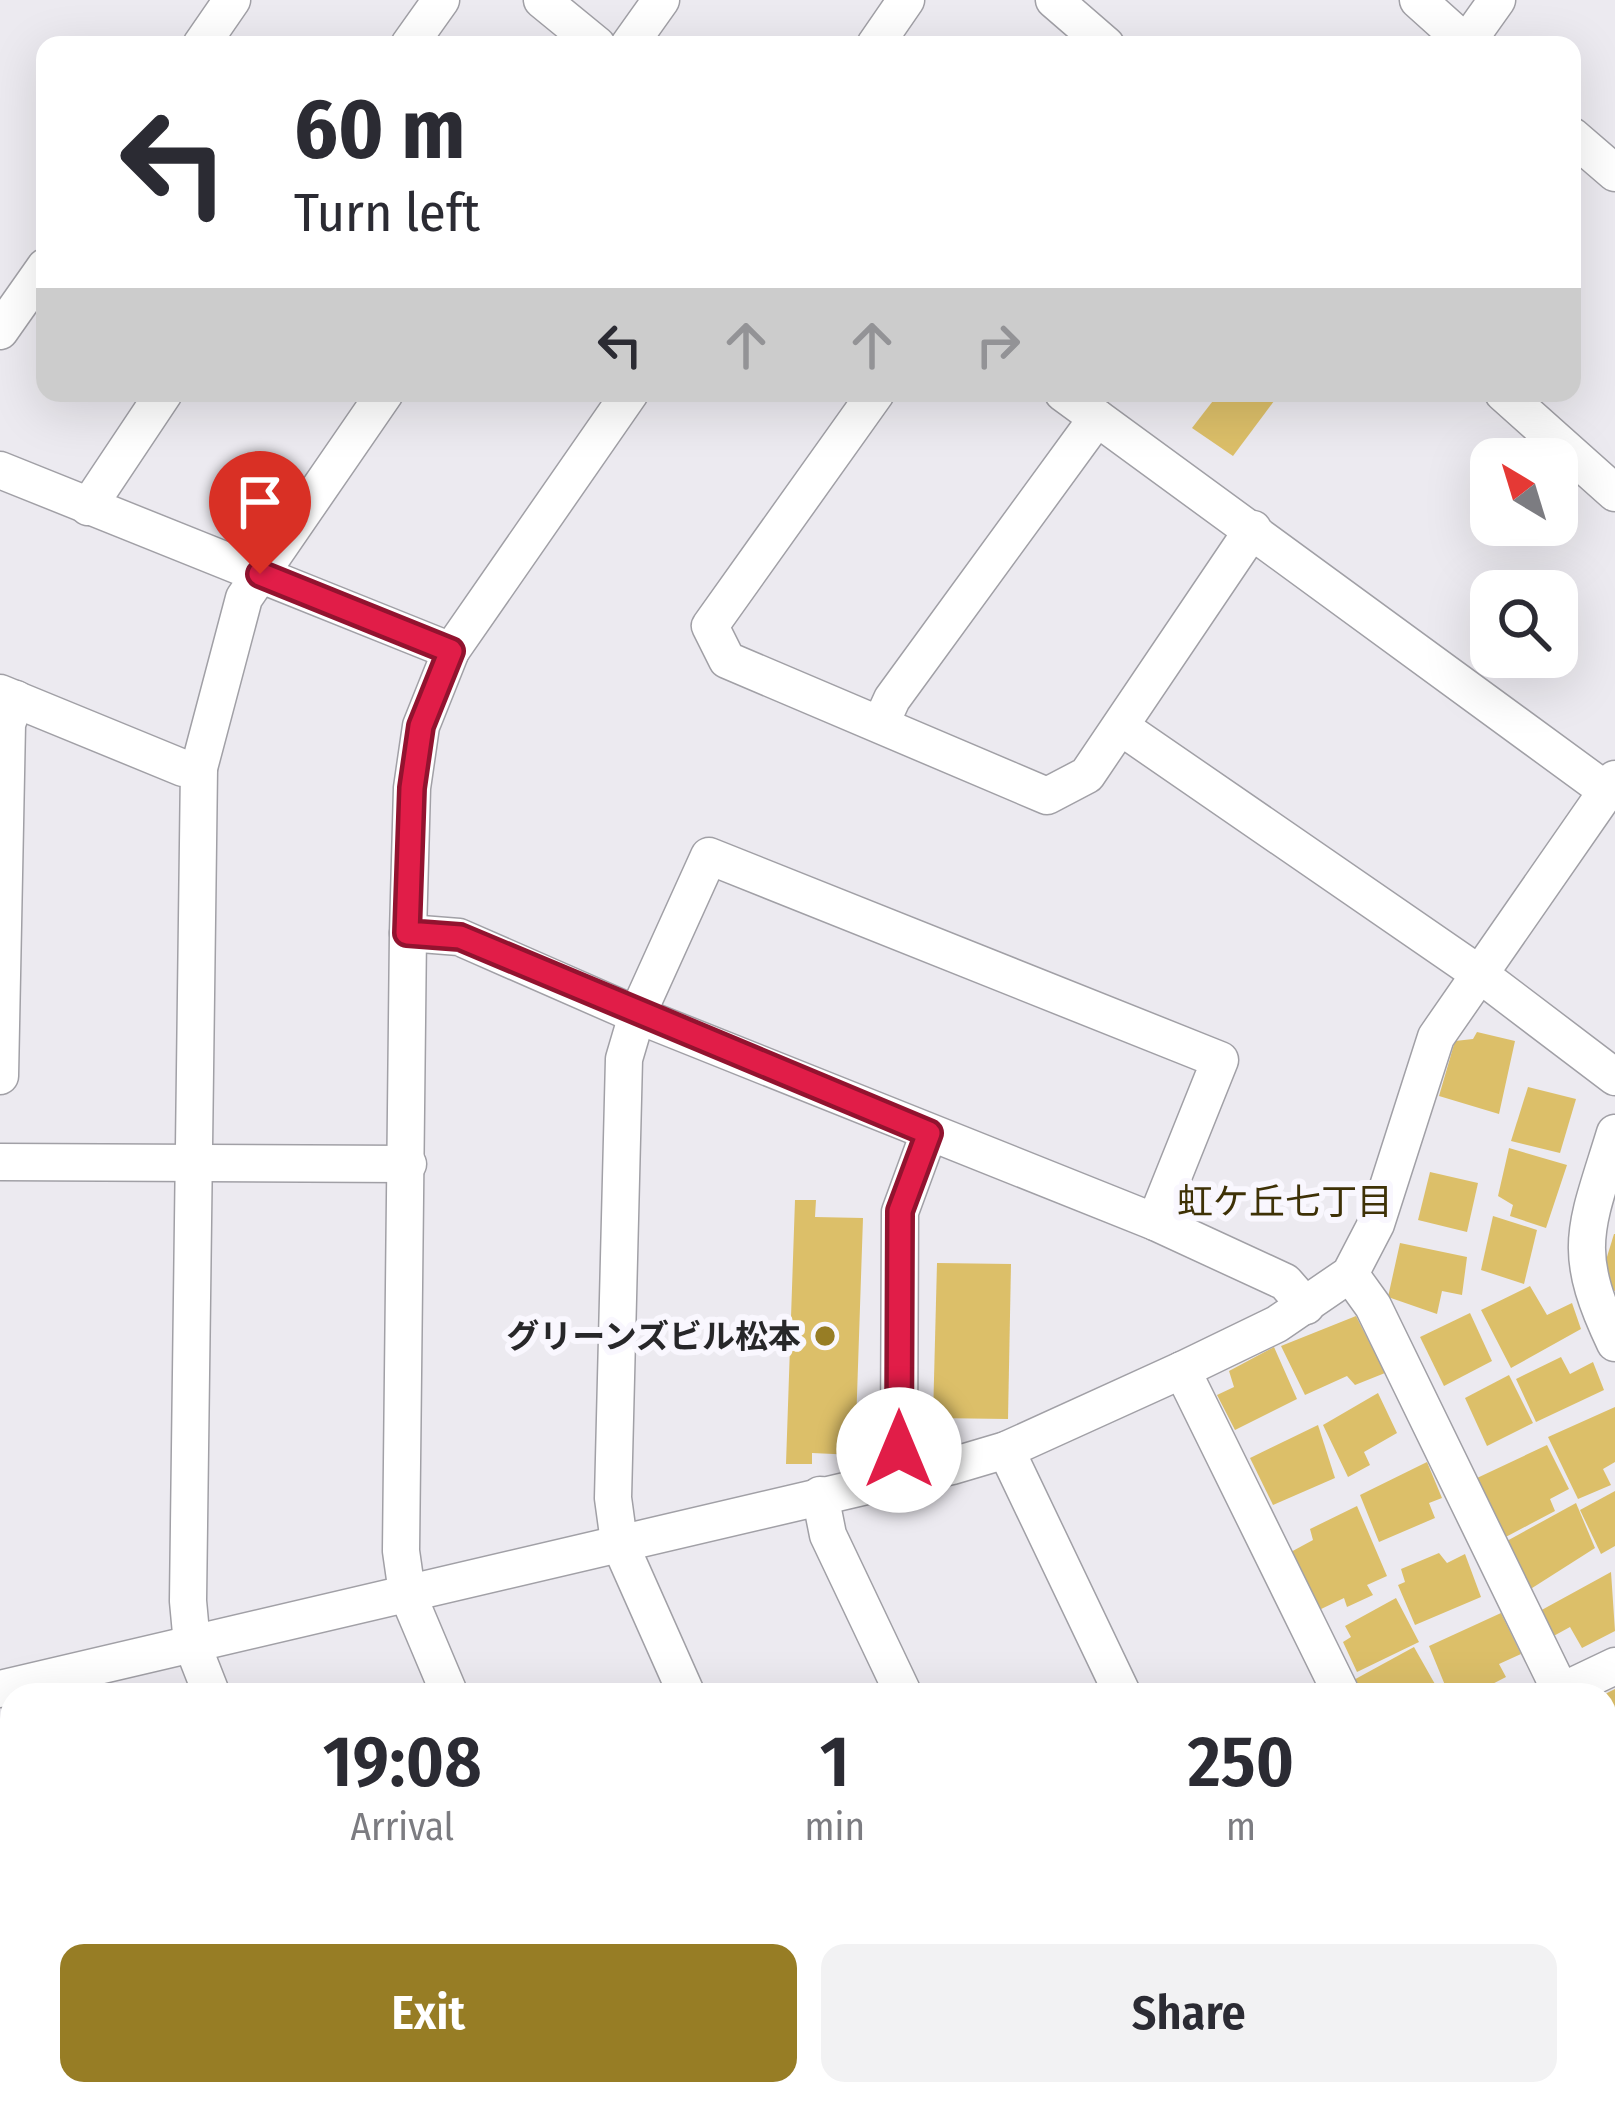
<!DOCTYPE html>
<meta charset="utf-8">
<style>
:root{--surface:#fff;--page:#f2f2f3;--text:#2b2b33;--muted:#7c7c81;--accent:#977d25}
body{margin:0;font-family:"Fira Sans Condensed","Noto Sans JP",sans-serif;background:var(--page);color:var(--text);height:100vh;display:flex;flex-direction:column;font-size:45px;white-space:nowrap}
*{box-sizing:border-box;margin:0}
p{font-size:39px;color:var(--muted)}
.icon{flex:none;width:66px;height:66px;fill:none;stroke:currentColor;stroke-width:2;stroke-linecap:round;stroke-linejoin:round}
.map{position:relative;flex:1;overflow:hidden}
.side{position:absolute;left:0px;top:1683px;width:1617px;height:423px;display:flex;flex-direction:column;background:var(--surface);border-radius:36px 36px 0 0;box-shadow:0 12px 48px #0002}
.side>*{flex:none}
.top-card{position:absolute;left:36px;top:36px;width:1545px;height:366px;border-radius:24px;box-shadow:0 12px 48px #0002;background:#fff;color:var(--text);overflow:hidden}
.needle{width:78px;rotate:322deg}
.buttons{position:absolute;left:1470px;top:438px;display:grid;gap:24px}
.buttons a{display:grid;place-items:center;width:108px;height:108px;border-radius:24px;background:var(--surface);box-shadow:0 12px 48px #0002;font-size:60px}
.pin{position:absolute;display:grid;place-items:center;width:102px;height:102px;color:#fff;margin:-123px -51px;border-radius:50% 50% 50% 0;rotate:-45deg;box-shadow:0 0 12px #0007}
.pin .icon{rotate:45deg}
.me{position:absolute;width:132px;margin:-66px;rotate:0deg;stroke-linejoin:round;filter:drop-shadow(0 0 9px #0008)}
.turn{display:flex;align-items:center;gap:42px;height:252px;padding:0 60px;font-size:54px}
.turn .icon{width:156px;height:156px;stroke-width:2.5}
.turn b{display:block;font-size:84px;line-height:102px}
.lanes{display:flex;align-items:center;height:114px;padding:0 60px;background:#0003;justify-content:center;gap:60px;direction:ltr}
.lanes .off{opacity:.35}
.eta{display:flex;justify-content:space-evenly;align-items:center;height:204px;text-align:center}
.eta b{font-size:72px;font-weight:600;line-height:84px}
.cta{display:flex;gap:24px;margin-top:auto;padding:24px 60px}
.cta a{flex:1;height:138px;border-radius:24px;background:var(--accent);color:#fff;font-size:48px;font-weight:600;line-height:138px;text-align:center}
.cta a+a{background:var(--page);color:var(--text)}
.map>svg:first-child{display:block}
.building{fill:#dcbf69}
.lines{fill:none;stroke-linecap:round;stroke-linejoin:round}
.minor-casing{stroke:#a1a0a6;stroke-width:39}
.major-casing{stroke:#8e83ae;stroke-width:48}
.minor{stroke:#fff;stroke-width:36}
.major{stroke:#ddd2fa;stroke-width:45}
.route-casing{stroke:#92132f;stroke-width:30}
.route{stroke:#e11d48;stroke-width:21}
.poi-dot{fill:#977d25;stroke:#f9f7fe;stroke-width:4.5}
.labels{text-anchor:middle;stroke-width:12;stroke-linejoin:round;paint-order:stroke}
.poi-label{font-size:33px;font-weight:bold;fill:#272729;stroke:#f9f7fe;text-anchor:end}
.neighbourhood-label{font-size:36px;fill:#3e3106;stroke:#f9f7fe}
</style>
<div class="map">
<svg width="1615" height="2104" viewBox="0 0 1615 2104">
<rect width="100%" height="100%" fill="#eceaf0"/>
<!-- building -->
<g class="building">
<path d="M 1219,393 L 1280,393 L 1233,456 L 1192,428 Z"/>
<path d="M 1477,1032 L 1515,1041 L 1499,1114 L 1439,1096 L 1455,1041 L 1473,1039 Z"/>
<path d="M 1528,1087 L 1576,1099 L 1560,1153 L 1511,1141 Z"/>
<path d="M 1509,1148 L 1567,1165 L 1546,1228 L 1510,1216 L 1513,1205 L 1498,1196 Z"/>
<path d="M 1430,1172 L 1478,1183 L 1467,1232 L 1418,1220 Z"/>
<path d="M 795,1200 L 816,1200 L 815,1217 L 863,1218 L 855,1455 L 812,1453 L 812,1464 L 786,1464 Z"/>
<path d="M 1493,1216 L 1537,1230 L 1524,1284 L 1481,1270 Z"/>
<path d="M 1614,1234 L 1615,1234 L 1615,1291 L 1598,1286 Z"/>
<path d="M 1400,1243 L 1467,1257 L 1462,1295 L 1442,1291 L 1437,1314 L 1388,1297 Z"/>
<path d="M 937,1263 L 1011,1264 L 1008,1419 L 933,1418 Z"/>
<path d="M 1530,1286 L 1547,1315 L 1572,1303 L 1581,1329 L 1511,1368 L 1481,1310 Z"/>
<path d="M 1470,1313 L 1492,1361 L 1444,1386 L 1420,1337 Z"/>
<path d="M 1356,1316 L 1385,1373 L 1355,1385 L 1347,1376 L 1305,1395 L 1281,1346 Z"/>
<path d="M 1274,1347 L 1297,1399 L 1235,1430 L 1217,1395 L 1234,1387 L 1229,1371 Z"/>
<path d="M 1561,1357 L 1570,1374 L 1593,1362 L 1604,1390 L 1536,1422 L 1516,1379 Z"/>
<path d="M 1509,1375 L 1533,1423 L 1487,1446 L 1465,1398 Z"/>
<path d="M 1378,1393 L 1397,1433 L 1364,1452 L 1370,1465 L 1348,1477 L 1323,1425 Z"/>
<path d="M 1615,1407 L 1615,1462 L 1603,1469 L 1611,1485 L 1578,1499 L 1548,1437 Z"/>
<path d="M 1318,1425 L 1335,1478 L 1273,1505 L 1250,1458 Z"/>
<path d="M 1547,1445 L 1569,1489 L 1550,1499 L 1555,1511 L 1502,1539 L 1477,1478 Z"/>
<path d="M 1427,1462 L 1442,1498 L 1429,1503 L 1435,1518 L 1379,1542 L 1360,1495 Z"/>
<path d="M 1615,1491 L 1615,1546 L 1601,1554 L 1580,1510 Z"/>
<path d="M 1576,1503 L 1595,1548 L 1529,1590 L 1505,1542 Z"/>
<path d="M 1357,1506 L 1387,1576 L 1367,1585 L 1373,1595 L 1347,1607 L 1344,1598 L 1317,1611 L 1289,1553 L 1313,1540 L 1310,1529 Z"/>
<path d="M 1439,1553 L 1447,1563 L 1465,1554 L 1481,1597 L 1415,1625 L 1398,1585 L 1405,1582 L 1401,1569 Z"/>
<path d="M 1611,1572 L 1615,1631 L 1582,1648 L 1570,1627 L 1550,1638 L 1538,1612 Z"/>
<path d="M 1396,1598 L 1419,1642 L 1357,1672 L 1343,1642 L 1351,1637 L 1345,1626 Z"/>
<path d="M 1501,1613 L 1521,1654 L 1499,1664 L 1506,1677 L 1471,1695 L 1449,1695 L 1429,1646 Z"/>
<path d="M 1414,1647 L 1440,1693 L 1357,1695 L 1350,1682 Z"/>
<path d="M 1615,1689 L 1615,1758 L 1607,1762 L 1605,1694 Z"/>
<path d="M 789,2094 L 853,2094 L 857,2104 L 793,2104 Z"/>
<path d="M 1007,2094 L 1040,2094 L 1045,2104 L 985,2104 Z"/>
<path d="M 1056,2094 L 1130,2094 L 1133,2100 L 1061,2104 Z"/>
</g>
<g class="lines">
<defs>
<g id="minor">
<path d="M 542,0 L 597,45"/>
<path d="M 1054,0 L 1106,45"/>
<path d="M 1418,0 L 1468,45"/>
<path d="M 201,45 L 232,0"/>
<path d="M 409,45 L 441,0"/>
<path d="M 629,45 L 661,0"/>
<path d="M 875,45 L 906,0"/>
<path d="M 1465,45 L 1497,0"/>
<path d="M 1572,136 L 1615,173"/>
<path d="M 0,331 L 45,267"/>
<path d="M 876,393 L 710,626 L 727,660 L 1047,796 L 1087,775 L 1253,529"/>
<path d="M 1063,393 L 1607,791"/>
<path d="M 1503,393 L 1615,493"/>
<path d="M 0,470 L 451,651"/>
<path d="M 88,507 L 164,393"/>
<path d="M 0,693 L 183,768 L 199,768"/>
<path d="M 881,723 L 892,699 L 1097,418"/>
<path d="M 1121,727 L 1478,973 L 1615,1077"/>
<path d="M 408,933 L 459,937 L 637,1015 L 1155,1222 L 1285,1282 L 1306,1306"/>
<path d="M 0,1076 L 7,724 L 16,699"/>
<path d="M 1615,1133 C 1586,1228 1570,1249 1615,1343"/>
<path d="M 0,1162 L 408,1164"/>
<path d="M 1350,1274 L 1373,1306 L 1561,1692"/>
<path d="M 1182,1370 L 1342,1695"/>
<path d="M 1006,1450 L 1123,1695"/>
<path d="M 904,1475 L 899,1450 L 900,1212 L 929,1133"/>
<path d="M 820,1495 L 828,1535 L 904,1695"/>
<path d="M 0,1689 L 952,1466 L 1006,1450 L 1182,1370 L 1277,1324 L 1350,1274 L 1376,1224 L 1436,1037 L 1615,779"/>
<path d="M 212,1695 L 192,1644 L 188,1601 L 199,768 L 244,598 L 385,393"/>
<path d="M 450,1695 L 407,1593 L 401,1551 L 408,933 L 412,788 L 421,726 L 451,651 L 630,393"/>
<path d="M 687,1695 L 619,1542 L 613,1498 L 624,1059 L 637,1015 L 709,856 L 1220,1060 L 1155,1222"/>
<path d="M 1554,1695 L 1615,1666"/>
<path d="M 184,2094 L 189,2104"/>
<path d="M 398,2094 L 403,2104"/>
<path d="M 637,2094 L 641,2104"/>
<path d="M 690,2104 L 711,2094"/>
</g>
<g id="major">
<path d="M 1605,1956 L 1615,1950"/>
<path d="M 1342,2104 L 1360,2094"/>
</g>
</defs>
<!-- minor casing -->
<use href="#minor" class="minor-casing"/>
<!-- major casing -->
<use href="#major" class="major-casing"/>
<!-- minor -->
<use href="#minor" class="minor"/>
<!-- major -->
<use href="#major" class="major"/>
</g>
<g class="lines">
<defs>
<path id="route" d="M 260,574 L 451,651 L 421,726 L 412,788 L 407,933 L 460,937 L 929,1133 L 900,1211 L 899,1450"/>
</defs>
<!-- route casing -->
<use href="#route" class="route-casing"/>
<!-- route -->
<use href="#route" class="route"/>
</g>
<!-- markers -->
<circle class="poi-dot" cx="825" cy="1336" r="12"/>
<g class="labels">
<!-- poi labels -->
<g class="poi-label">
<text x="801" y="1348">グリーンズビル松本</text>
</g>
<!-- neighbourhood labels -->
<g class="neighbourhood-label">
<text x="1285" y="1214">虹ケ丘七丁目</text>
</g>
</g>
</svg>
<div class="buttons">
<a><svg class="needle" viewBox="-14 -14 28 28"><path d="M0-13l5 13h-10z" fill="#e53935"/><path d="M0 13l5-13h-10z" fill="#7c7c81"/></svg></a>
<a><svg class="icon" aria-label="search" viewBox="0 0 24 24"><circle cx="10" cy="10" r="6"/><path d="M15 15l6 6"/></svg></a>
</div>
<div class="pin" style="left:260px;top:574px;background:#d93025"><svg class="icon" aria-label="arrive" viewBox="0 0 24 24"><path d="M6 21V4h12l-3 4 3 4H6"/></svg></div>
<svg class="me" style="left:899px;top:1450px" viewBox="-20 -20 40 40"><circle r="19" fill="#fff"/><path d="M0-13L10 11 0 6-10 11z" fill="#e11d48"/></svg>
<div class="top-card">
<div class="turn"><svg class="icon" aria-label="left" viewBox="0 0 24 24"><path d="M17 20v-9H6M10 6l-5 5 5 5"/></svg><div><b>60 m</b>Turn left</div></div>
<div class="lanes"><svg class="icon" aria-label="left" viewBox="0 0 24 24"><path d="M17 20v-9H6M10 6l-5 5 5 5"/></svg><svg class="icon off" aria-label="ahead" viewBox="0 0 24 24"><path d="M12 20V5M6 11l6-6 6 6"/></svg><svg class="icon off" aria-label="ahead" viewBox="0 0 24 24"><path d="M12 20V5M6 11l6-6 6 6"/></svg><svg class="icon off" aria-label="right" viewBox="0 0 24 24"><path d="M7 20v-9h11M14 6l5 5-5 5"/></svg></div>
</div>
<section class="side">
<div class="eta">
<div><b>19:08</b><p>Arrival</p></div>
<div><b>1</b><p>min</p></div>
<div><b>250</b><p>m</p></div>
</div>
<div class="cta"><a>Exit</a><a>Share</a></div>
</section>
</div>
